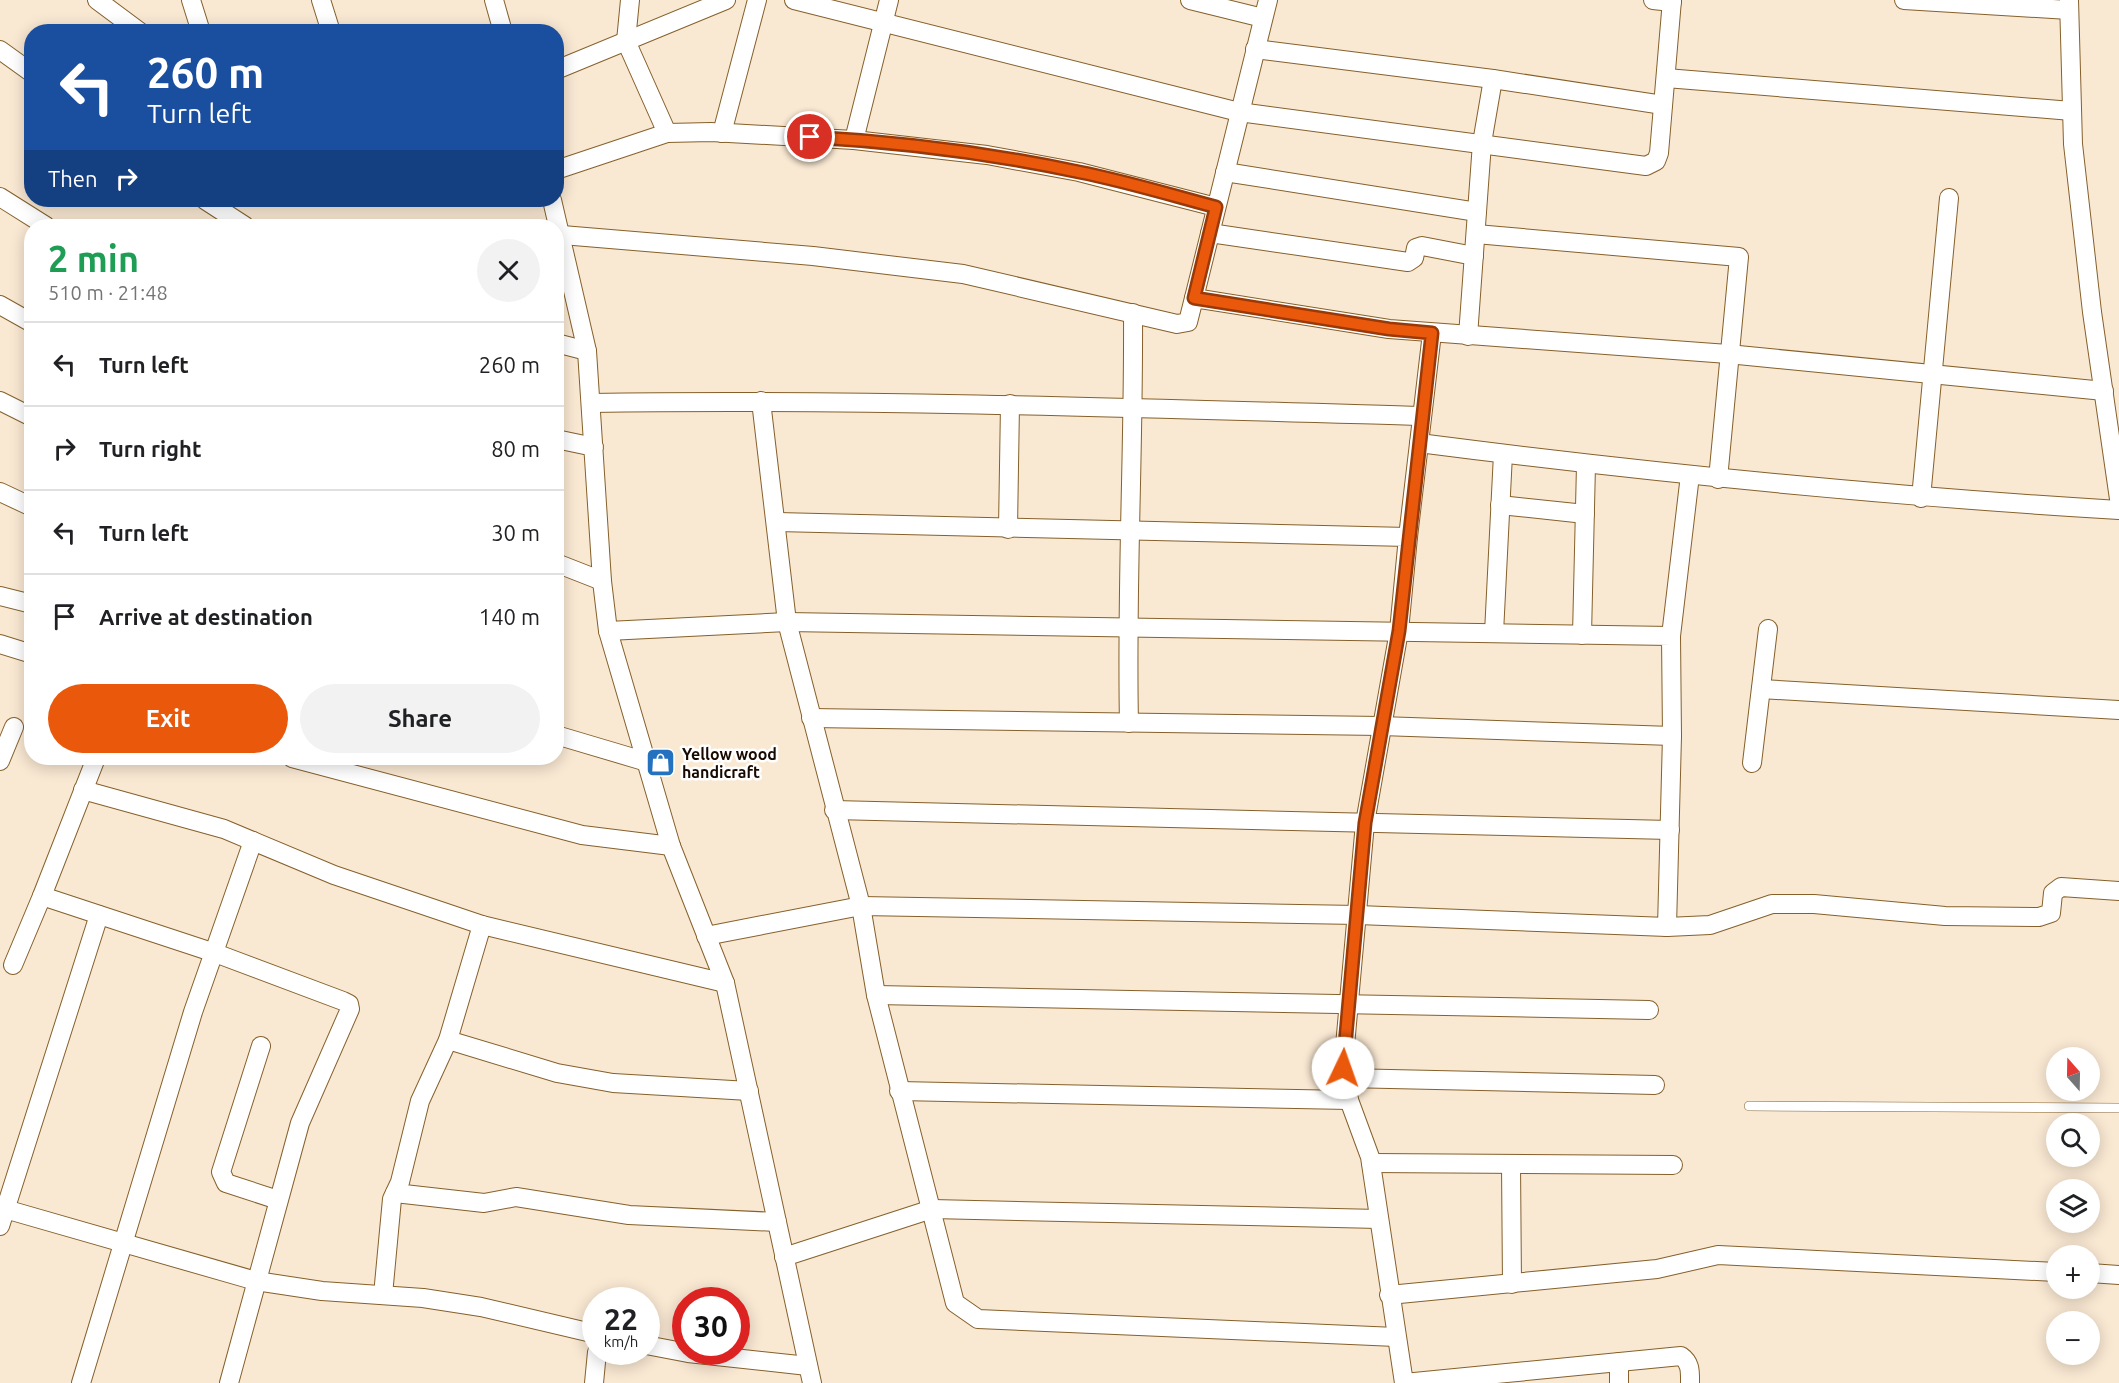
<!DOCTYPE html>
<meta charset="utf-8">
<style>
:root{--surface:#fff;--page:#f2f2f2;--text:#202124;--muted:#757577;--line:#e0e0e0;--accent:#ea580c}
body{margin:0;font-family:Ubuntu,sans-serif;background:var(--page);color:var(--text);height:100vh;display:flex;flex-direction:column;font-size:22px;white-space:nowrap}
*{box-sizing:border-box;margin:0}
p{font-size:20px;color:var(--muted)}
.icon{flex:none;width:33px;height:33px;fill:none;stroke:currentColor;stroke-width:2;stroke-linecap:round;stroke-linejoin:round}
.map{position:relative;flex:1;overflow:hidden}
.side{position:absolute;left:24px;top:219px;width:540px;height:546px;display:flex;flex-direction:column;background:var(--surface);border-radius:24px;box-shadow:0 3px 15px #0003}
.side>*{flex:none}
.hud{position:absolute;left:24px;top:24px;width:540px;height:183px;border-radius:24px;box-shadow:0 3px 15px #0003;background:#1a4fa0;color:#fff;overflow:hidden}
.needle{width:39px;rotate:340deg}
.tools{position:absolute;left:2046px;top:1047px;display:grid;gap:12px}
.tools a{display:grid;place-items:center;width:54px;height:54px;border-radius:50%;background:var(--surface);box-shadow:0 3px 15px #0003;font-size:30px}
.speed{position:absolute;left:582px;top:1287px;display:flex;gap:12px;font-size:30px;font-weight:700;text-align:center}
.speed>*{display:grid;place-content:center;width:78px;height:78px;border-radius:50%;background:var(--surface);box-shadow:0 3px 15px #0003;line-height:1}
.speed small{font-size:15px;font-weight:400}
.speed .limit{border:9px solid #d22;background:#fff;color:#111}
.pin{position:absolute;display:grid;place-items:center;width:51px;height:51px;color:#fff;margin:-26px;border:3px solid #fff;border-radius:50%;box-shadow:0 2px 6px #0007}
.me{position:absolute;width:66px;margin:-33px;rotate:3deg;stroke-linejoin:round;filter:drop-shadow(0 0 4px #0008)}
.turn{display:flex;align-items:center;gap:21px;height:126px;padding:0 24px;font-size:27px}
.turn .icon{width:78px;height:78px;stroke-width:2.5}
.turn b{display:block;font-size:42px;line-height:51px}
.then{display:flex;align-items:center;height:57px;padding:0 24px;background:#0003;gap:12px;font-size:22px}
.round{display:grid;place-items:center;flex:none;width:63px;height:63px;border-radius:32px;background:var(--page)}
.overview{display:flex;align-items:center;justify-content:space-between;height:102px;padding:0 24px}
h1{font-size:36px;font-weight:700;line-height:45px;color:#1e9e55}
.button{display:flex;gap:12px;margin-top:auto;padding:12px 24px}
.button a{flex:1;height:69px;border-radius:36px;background:var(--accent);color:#fff;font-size:24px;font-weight:700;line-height:69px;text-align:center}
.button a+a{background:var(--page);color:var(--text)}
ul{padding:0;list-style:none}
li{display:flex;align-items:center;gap:18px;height:84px;padding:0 24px;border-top:2px solid var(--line)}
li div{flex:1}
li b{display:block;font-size:22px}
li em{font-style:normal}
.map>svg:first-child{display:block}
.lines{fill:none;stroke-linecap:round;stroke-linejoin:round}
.service-casing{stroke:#85602b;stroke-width:10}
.minor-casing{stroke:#85602b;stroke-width:20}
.service{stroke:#fff;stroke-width:9}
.minor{stroke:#fff;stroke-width:18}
.route-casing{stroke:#983908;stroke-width:15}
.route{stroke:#ea580c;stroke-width:10}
.labels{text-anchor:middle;stroke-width:5;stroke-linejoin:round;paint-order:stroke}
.poi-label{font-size:16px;font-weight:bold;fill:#180900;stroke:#fff;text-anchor:start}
</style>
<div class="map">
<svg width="2119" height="1383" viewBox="0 0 2119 1383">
<rect width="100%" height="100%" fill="#f9e8d2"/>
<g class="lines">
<defs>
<path id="service" d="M 1749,1106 L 2119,1108"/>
<g id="minor">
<path d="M 97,0 L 140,32"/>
<path d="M 191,0 L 201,32"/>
<path d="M 321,0 L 331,32"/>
<path d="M 494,0 L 503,32"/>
<path d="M 630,0 L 626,41 L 667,133"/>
<path d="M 794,0 L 1239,112 L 1646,166 L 1656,161 L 1659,153 L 1672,0"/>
<path d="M 1190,0 L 1263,18"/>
<path d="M 1653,0 L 1672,2"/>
<path d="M 1904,0 L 2069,10"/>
<path d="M 2069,0 L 2073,144 L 2092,312 L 2119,499"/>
<path d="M 1255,49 L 1493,79 L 1663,105"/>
<path d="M 0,50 L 32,73"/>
<path d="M 556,70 L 726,0"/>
<path d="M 1666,78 L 2072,111"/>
<path d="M 722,133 L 757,0"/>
<path d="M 854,140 L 889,0"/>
<path d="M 556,170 L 667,133 L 711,132 L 854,140 L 987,155 L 1079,172 L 1216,207"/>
<path d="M 1225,172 L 1477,212"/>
<path d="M 0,197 L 46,226"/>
<path d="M 205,200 L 245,226"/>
<path d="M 552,200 L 587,351 L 602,581 L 608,631 L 671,846 L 725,983 L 812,1383"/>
<path d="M 1210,233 L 1408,262 L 1414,258 L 1416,248 L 1422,246 L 1474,256"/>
<path d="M 1476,234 L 1739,257 L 1718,479"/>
<path d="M 562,235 L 813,256 L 963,274 L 1177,324 L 1188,322 L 1194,298 L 1389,329 L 1728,354 L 2104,391"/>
<path d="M 1194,298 L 1268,0"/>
<path d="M 0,305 L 32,323"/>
<path d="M 1468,336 L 1482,143 L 1493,79"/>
<path d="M 556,343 L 587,351"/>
<path d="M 0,401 L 32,417"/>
<path d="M 761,401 L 787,622 L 861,906 L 876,995 L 955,1303 L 978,1319 L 1396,1337"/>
<path d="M 591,403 C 868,399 1145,408 1422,416"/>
<path d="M 556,439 L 594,447"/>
<path d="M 1419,443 C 1652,473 1885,496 2119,510"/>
<path d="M 0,492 L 32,507"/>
<path d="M 1921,498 L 1949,198"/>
<path d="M 1500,505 L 1585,514"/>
<path d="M 777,522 L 1408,537 L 1399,631 L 1365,823 L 1343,1068 L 1349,1100 L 1370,1157 L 1404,1383"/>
<path d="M 1008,529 L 1010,404"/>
<path d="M 1408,537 L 1432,333"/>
<path d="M 556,563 L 602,581"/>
<path d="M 0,596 L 32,604"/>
<path d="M 608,631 L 787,622 L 1671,636 L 1672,736 L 1667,927 L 1358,915 L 861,906 L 706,936"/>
<path d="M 1494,633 L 1503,454"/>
<path d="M 1582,635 L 1586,465"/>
<path d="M 1671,636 L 1690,475"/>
<path d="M 0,644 L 32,654"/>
<path d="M 1761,689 L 2119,710"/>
<path d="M 811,718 L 1381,726 L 1672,736"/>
<path d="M 1129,723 C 1126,586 1134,450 1133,313"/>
<path d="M 556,735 L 647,762"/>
<path d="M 96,758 L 42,896 L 215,953 L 343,1001 L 349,1004 L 350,1009 L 300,1123 L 229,1383"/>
<path d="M 292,758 L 582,835 L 671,846"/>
<path d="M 0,761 L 14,727"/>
<path d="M 1752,763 L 1768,629"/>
<path d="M 83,790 L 224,829 L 334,875 L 482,925 L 725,983"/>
<path d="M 834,810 L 1670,830"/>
<path d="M 1667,927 L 1710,925 L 1772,904 L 1814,904 L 1945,916 L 2039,917 L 2051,913 L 2053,893 L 2061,887 L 2119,891"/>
<path d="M 13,965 L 42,896"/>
<path d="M 876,995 L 1649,1010"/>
<path d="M 448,1040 L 557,1073 L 613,1083 L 749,1091"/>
<path d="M 261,1046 L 221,1172 L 226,1183 L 278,1200"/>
<path d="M 1345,1078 L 1655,1085"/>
<path d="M 899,1091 L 1349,1100"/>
<path d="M 1371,1163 L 1673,1165"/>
<path d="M 1511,1164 L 1512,1284"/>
<path d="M 395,1193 L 484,1203 L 516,1197 L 629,1215 L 777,1222"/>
<path d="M 5,1209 L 256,1281 L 322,1291 L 423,1298 L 481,1307 L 596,1334"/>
<path d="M 0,1226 L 99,915"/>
<path d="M 784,1257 L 932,1209 L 1379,1219"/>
<path d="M 2090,1273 L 2119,1275"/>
<path d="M 383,1295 L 392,1199 L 400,1182 L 420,1101 L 448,1040 L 482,925"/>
<path d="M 1389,1295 L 1657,1269 L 1718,1255 L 2056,1272"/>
<path d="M 646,1345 L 688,1353 L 808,1366"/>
<path d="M 81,1383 L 193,1012 L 253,841"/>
<path d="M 594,1383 L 597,1352"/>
<path d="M 1404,1383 L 1681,1356 C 1691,1363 1690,1372 1690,1383"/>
<path d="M 1619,1383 L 1619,1362"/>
</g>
</defs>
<!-- service casing -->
<use href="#service" class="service-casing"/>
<!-- minor casing -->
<use href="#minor" class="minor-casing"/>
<!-- service -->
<use href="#service" class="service"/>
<!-- minor -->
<use href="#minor" class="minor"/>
</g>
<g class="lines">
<defs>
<path id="route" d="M 810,137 C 900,142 990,153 1079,172 C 1125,181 1171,195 1216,207 L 1194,298 L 1389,329 L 1432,333 L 1399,631 L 1365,823 L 1343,1068"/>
</defs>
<!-- route casing -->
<use href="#route" class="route-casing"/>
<!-- route -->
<use href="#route" class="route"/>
</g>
<!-- icons -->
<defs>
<symbol id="shop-square" viewBox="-11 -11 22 22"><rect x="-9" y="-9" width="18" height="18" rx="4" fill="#2471c0" stroke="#fff"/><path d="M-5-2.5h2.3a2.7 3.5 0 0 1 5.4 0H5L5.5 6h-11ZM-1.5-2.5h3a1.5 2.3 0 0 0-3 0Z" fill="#fff"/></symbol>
</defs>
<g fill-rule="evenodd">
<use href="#shop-square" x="644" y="746" width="33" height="33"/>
</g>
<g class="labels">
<!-- poi labels -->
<g class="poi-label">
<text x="682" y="760">Yellow wood<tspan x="682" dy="18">handicraft</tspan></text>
</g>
</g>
</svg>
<div class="tools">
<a><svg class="needle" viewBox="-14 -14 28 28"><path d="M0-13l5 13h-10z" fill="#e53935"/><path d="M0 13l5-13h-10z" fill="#757577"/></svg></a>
<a><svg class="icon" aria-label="search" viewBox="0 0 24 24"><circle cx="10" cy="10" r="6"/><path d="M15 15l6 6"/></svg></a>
<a><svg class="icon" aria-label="layers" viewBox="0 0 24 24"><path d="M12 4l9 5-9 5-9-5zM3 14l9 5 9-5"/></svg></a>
<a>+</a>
<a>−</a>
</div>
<div class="speed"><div>22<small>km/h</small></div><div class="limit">30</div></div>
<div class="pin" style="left:810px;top:137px;background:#d93025"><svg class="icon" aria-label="arrive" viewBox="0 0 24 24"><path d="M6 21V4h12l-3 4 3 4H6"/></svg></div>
<svg class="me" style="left:1343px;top:1068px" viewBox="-20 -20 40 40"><circle r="19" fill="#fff"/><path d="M0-13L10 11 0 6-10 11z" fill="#ea580c"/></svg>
<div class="hud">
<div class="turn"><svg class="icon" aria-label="left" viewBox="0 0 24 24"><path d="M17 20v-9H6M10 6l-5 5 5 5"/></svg><div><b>260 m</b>Turn left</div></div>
<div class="then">Then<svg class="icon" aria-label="right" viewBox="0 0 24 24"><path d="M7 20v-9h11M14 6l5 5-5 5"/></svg></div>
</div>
<section class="side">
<div class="overview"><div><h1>2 min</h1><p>510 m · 21:48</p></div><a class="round"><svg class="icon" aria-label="close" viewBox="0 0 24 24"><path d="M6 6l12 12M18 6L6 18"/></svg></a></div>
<ul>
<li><svg class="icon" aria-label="left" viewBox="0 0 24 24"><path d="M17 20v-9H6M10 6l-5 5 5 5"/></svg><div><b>Turn left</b></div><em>260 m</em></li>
<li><svg class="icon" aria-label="right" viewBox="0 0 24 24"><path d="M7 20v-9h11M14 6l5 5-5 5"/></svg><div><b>Turn right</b></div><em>80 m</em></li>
<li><svg class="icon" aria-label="left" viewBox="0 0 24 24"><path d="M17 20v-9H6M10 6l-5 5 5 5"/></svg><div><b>Turn left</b></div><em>30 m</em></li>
<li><svg class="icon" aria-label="arrive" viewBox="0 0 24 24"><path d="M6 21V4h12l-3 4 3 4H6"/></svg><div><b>Arrive at destination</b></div><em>140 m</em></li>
</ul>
<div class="button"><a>Exit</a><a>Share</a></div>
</section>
</div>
